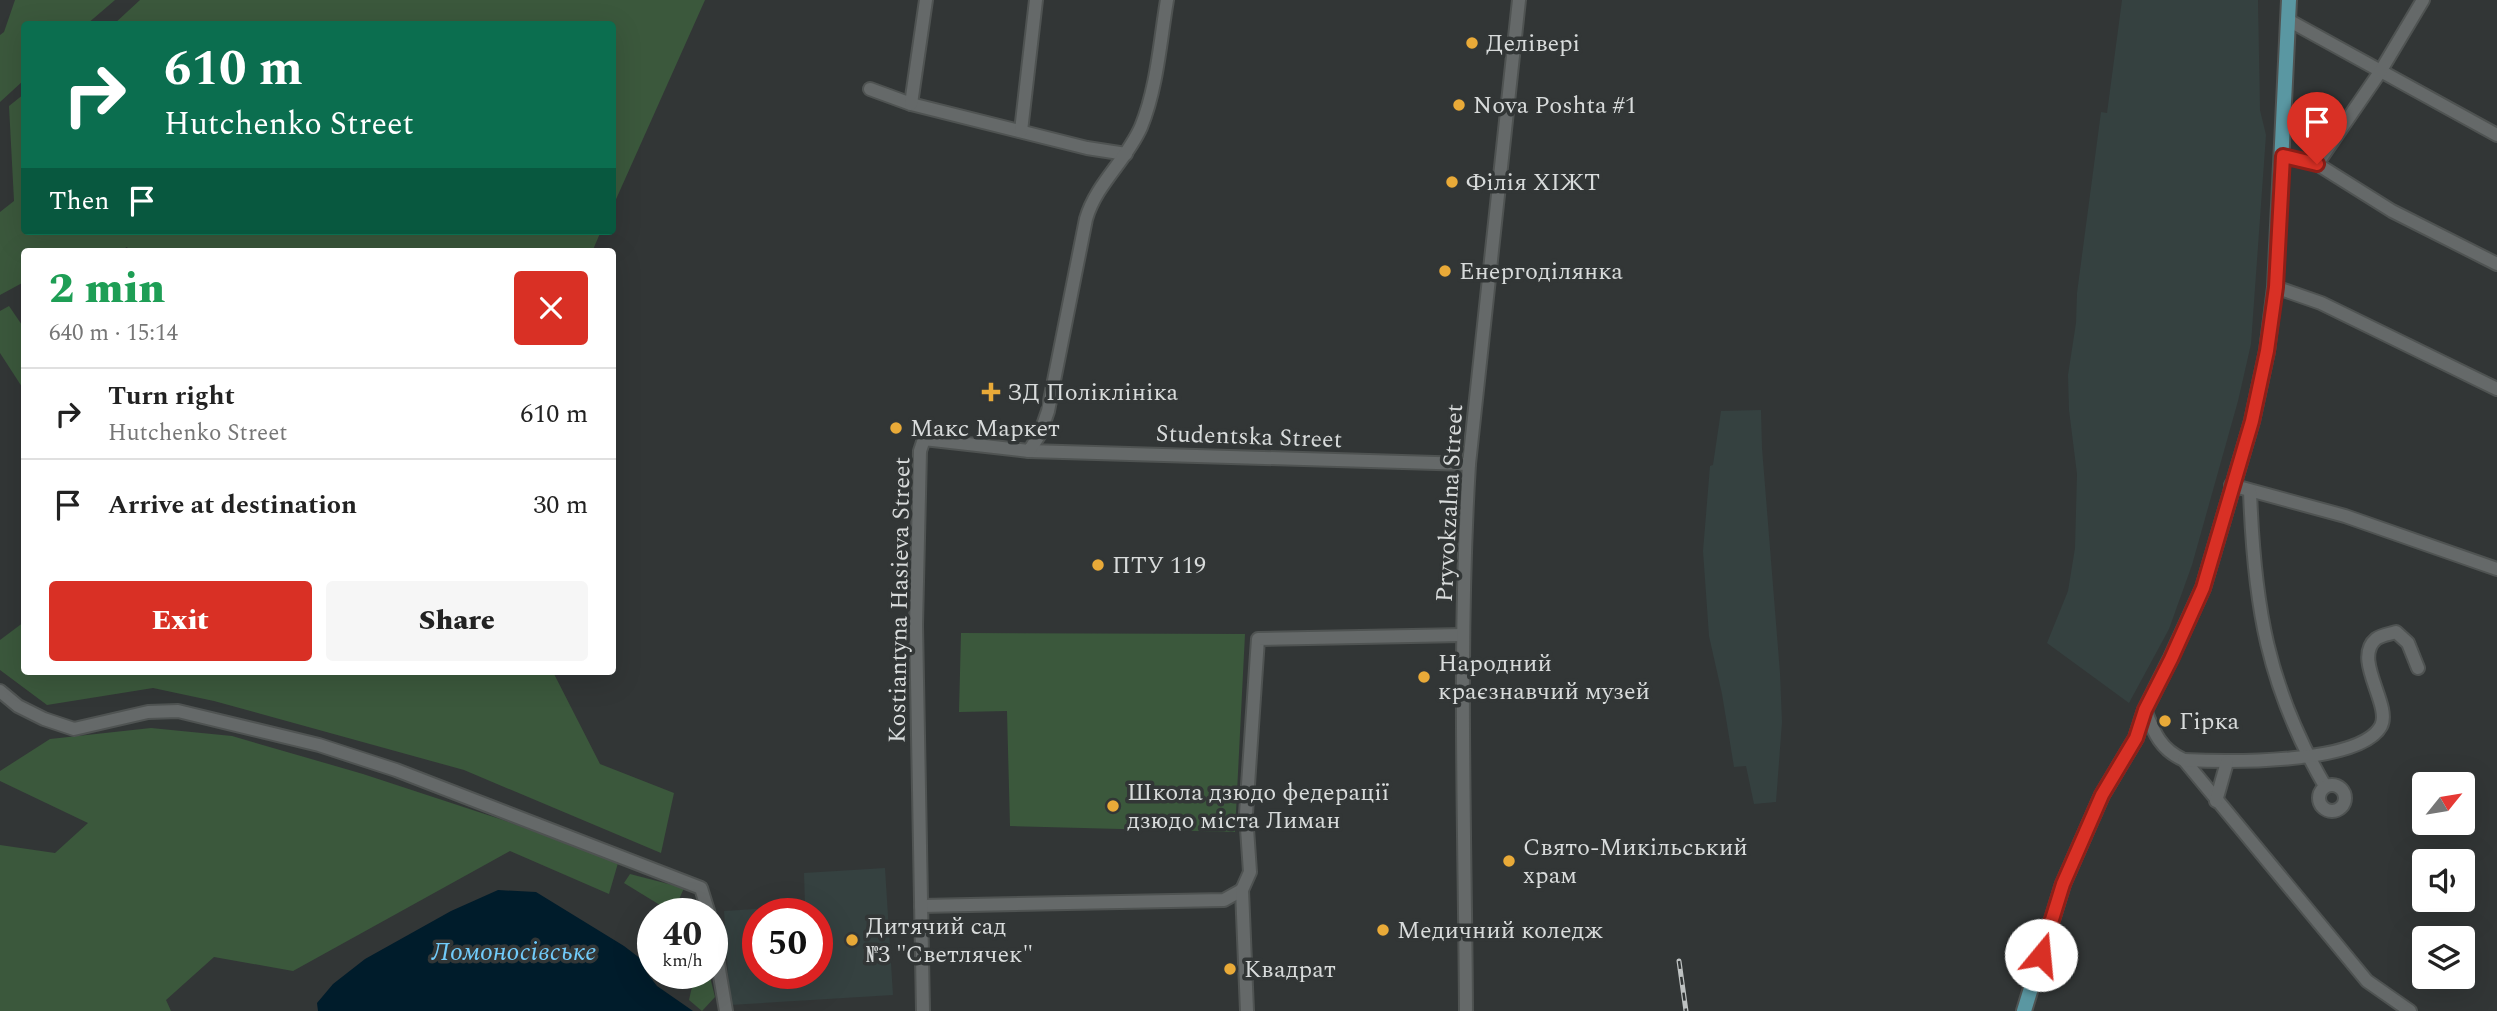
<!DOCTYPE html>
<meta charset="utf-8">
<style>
:root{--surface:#fff;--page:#f6f6f6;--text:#222;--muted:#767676;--line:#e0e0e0;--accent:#d93025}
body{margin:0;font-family:Spectral,serif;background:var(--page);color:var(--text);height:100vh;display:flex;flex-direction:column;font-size:26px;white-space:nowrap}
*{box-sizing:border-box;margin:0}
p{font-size:23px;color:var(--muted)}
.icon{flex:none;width:38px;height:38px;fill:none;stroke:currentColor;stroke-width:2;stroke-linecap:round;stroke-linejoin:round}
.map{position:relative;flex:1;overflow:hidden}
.sheet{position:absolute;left:21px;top:248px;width:595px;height:427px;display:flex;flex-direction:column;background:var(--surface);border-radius:7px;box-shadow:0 7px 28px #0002}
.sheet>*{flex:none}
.top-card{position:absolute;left:21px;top:21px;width:595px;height:214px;border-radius:7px;box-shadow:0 7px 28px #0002;background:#0b6e4f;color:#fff;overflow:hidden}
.needle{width:46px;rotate:60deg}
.tools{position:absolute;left:2412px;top:772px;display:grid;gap:14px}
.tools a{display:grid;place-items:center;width:63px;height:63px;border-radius:7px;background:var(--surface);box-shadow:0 7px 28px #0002;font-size:35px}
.speed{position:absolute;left:637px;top:898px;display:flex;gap:14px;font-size:35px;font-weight:700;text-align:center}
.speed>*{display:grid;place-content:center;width:91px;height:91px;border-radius:50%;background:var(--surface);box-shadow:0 7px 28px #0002;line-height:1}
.speed small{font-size:18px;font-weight:400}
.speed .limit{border:10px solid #d22;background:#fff;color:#111}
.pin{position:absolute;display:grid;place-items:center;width:60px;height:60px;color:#fff;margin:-72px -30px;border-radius:50% 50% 50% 0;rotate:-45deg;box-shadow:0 0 7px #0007}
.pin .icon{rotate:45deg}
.me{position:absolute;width:77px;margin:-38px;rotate:17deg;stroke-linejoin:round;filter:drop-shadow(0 0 5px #0008)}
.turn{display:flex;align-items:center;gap:24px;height:147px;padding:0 28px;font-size:32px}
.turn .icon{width:91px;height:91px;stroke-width:2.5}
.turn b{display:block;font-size:49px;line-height:60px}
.then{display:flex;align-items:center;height:66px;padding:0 28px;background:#0003;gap:14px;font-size:26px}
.round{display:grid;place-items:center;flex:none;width:74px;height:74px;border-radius:7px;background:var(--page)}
.overview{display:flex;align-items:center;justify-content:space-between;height:119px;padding:0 28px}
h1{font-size:42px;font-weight:800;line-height:52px;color:#1e9e55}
.cta{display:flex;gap:14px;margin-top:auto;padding:14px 28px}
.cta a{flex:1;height:80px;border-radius:7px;background:var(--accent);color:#fff;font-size:28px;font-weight:800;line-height:80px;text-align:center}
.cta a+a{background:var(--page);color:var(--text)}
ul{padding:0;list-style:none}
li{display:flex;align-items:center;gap:21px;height:91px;padding:0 28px;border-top:2px solid var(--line)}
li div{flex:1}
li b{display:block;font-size:26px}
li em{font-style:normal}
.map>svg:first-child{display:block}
.built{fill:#354140;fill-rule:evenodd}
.green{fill:#3b583c}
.water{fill:#001c2b}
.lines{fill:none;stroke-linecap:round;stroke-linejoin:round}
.minor-casing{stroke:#4f5352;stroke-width:16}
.major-casing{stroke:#4f5352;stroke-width:18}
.minor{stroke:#656969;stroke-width:12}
.major{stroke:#5a97a2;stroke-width:14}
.rail-casing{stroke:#bec2c2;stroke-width:5}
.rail{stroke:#323636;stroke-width:2.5;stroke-dasharray:8;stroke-linecap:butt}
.route-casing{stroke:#8d1f18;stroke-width:18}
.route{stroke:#d93025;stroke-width:12}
.poi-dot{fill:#e9aa38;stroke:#323636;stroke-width:2.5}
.labels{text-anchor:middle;stroke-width:7;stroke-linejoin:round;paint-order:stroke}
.poi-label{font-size:24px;fill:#d8dbdb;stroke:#323636;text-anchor:start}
.street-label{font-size:24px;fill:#d8dbdb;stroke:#323636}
.water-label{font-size:26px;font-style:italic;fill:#71cbfa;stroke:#323636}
</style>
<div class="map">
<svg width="2497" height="1011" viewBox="0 0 2497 1011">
<rect width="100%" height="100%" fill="#323636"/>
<!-- built -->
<g class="built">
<path d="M 2122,0 L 2258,0 L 2260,110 L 2266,135 L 2251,344 L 2238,401 L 2192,565 L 2169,629 L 2129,703 L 2047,643 L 2068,591 L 2075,548 L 2077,474 L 2069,410 L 2068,375 L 2076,323 L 2077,293 L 2101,112 L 2107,113 Z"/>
<path d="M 1761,410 L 1762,448 L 1780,673 L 1782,722 L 1776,802 L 1754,804 L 1746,766 L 1734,767 L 1722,694 L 1709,636 L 1703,551 L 1710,466 L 1713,465 L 1721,411 Z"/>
<path d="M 885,868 L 893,995 L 730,1005 L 724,911 L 805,906 L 804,873 ZM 758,914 L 817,914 L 817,973 L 758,973 Z"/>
</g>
<!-- green -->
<g class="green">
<path d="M 15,0 L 115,0 L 87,24 L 24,24 L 24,80 L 0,102 L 0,35 L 4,32 Z"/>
<path d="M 140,0 L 705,0 L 613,206 L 612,24 L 114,24 Z"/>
<path d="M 24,94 L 24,231 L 601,231 L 592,252 L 130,252 L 127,247 L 118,252 L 24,252 L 24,282 L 0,295 L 0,212 L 14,201 L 9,106 Z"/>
<path d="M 9,306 L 24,328 L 24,390 L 0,353 L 0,311 Z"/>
<path d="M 24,622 L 24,672 L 553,672 L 600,764 L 674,793 L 661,853 L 464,770 L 214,701 L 153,688 L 47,705 L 0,670 L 0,640 Z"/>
<path d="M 961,633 L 1245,634 L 1235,832 L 1010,826 L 1007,711 L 959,712 Z"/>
<path d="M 151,728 L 232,736 L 363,774 L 503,820 L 618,863 L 609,894 L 510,851 L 293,971 L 214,957 L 166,1000 L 171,1011 L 0,1011 L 0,845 L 55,853 L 88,823 L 0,781 L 0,771 L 50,739 Z"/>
<path d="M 630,874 L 684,888 L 673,913 L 624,883 Z"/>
<path d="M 695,973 L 709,973 L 715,997 L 702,1011 L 689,1000 Z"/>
</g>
<!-- water -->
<path class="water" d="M 498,890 L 536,892 L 624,946 L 641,959 L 647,973 L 657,986 L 693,1011 L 318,1011 L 317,1003 L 333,984 L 365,959 L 451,911 Z"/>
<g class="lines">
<defs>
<g id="minor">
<path d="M 2288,20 L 2497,135"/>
<path d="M 870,89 L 911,104 L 1087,148 L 1126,154"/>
<path d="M 911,104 L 926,0"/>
<path d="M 1021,131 L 1036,0"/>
<path d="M 2283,156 L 2317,164 L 2392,211 L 2497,264"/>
<path d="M 2317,164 L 2380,72 L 2423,0"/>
<path d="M 2275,287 L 2321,303 L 2497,389"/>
<path d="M 1029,451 L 1469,464"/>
<path d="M 2231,485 L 2345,516 L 2497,569"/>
<path d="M 2250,491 C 2254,605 2267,686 2325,786"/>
<path d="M 0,691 L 18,706 L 44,719 L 74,729 L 148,712 L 178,711 L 319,745 L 396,770 L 701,888 L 709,914"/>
<path d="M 2145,710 C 2154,733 2161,750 2184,760 L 2367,981 L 2410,1011"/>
<path d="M 2184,760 C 2225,762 2360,765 2381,726 C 2392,705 2352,659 2376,639 C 2381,635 2390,634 2396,632 L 2408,643 L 2418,668"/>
<circle cx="2332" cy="798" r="13"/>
<path d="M 2216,801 L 2227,762"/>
<path d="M 921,906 L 1224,900 L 1242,890"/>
<path d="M 712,928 L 726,1011"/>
<path d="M 923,1011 L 916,625 L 920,451 L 924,439 L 1029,451 L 1040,434 L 1048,411 L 1086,219 C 1096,184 1126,161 1141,127 C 1157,88 1160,42 1167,0"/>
<path d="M 1247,1011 L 1242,890 L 1250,872 L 1246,814 L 1258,639 L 1463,635"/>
<path d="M 1466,1011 C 1465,829 1458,646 1469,464 L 1519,0"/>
</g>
<path id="major" d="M 2024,1011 L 2063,884 L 2102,795 L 2136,738 L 2145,710 L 2171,658 L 2203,588 L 2252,421 L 2267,351 L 2275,287 L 2289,0"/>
</defs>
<!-- minor casing -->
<use href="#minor" class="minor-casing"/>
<!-- major casing -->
<use href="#major" class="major-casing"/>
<!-- minor -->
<use href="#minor" class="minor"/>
<!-- major -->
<use href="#major" class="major"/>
<defs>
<path id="rail" d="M 1679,961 L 1686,1011"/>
</defs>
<!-- rail casing -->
<use href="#rail" class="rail-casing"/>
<!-- rail -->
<use href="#rail" class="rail"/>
</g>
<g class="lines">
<defs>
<path id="route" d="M 2041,955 L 2063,884 L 2102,795 L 2136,738 L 2145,710 L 2171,659 L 2203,588 L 2252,421 L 2267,351 L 2276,287 L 2283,156 L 2317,164"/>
</defs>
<!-- route casing -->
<use href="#route" class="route-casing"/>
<!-- route -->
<use href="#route" class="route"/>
</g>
<!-- markers -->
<g class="poi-dot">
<circle cx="1472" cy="43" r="7"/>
<circle cx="1459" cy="105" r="7"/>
<circle cx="1452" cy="182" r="7"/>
<circle cx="1445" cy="271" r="7"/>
<path d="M987.5 381.5h7v7h7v7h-7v7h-7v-7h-7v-7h7z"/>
<circle cx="896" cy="428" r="7"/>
<circle cx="1098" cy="565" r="7"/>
<circle cx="1424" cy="677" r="7"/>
<circle cx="2165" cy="721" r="7"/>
<circle cx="1113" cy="806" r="7"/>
<circle cx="1509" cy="861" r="7"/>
<circle cx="1383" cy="930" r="7"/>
<circle cx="852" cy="940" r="7"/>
<circle cx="1230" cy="969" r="7"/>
</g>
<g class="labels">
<!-- poi labels -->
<g class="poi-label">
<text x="1486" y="51">Делівері</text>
<text x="1473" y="113">Nova Poshta #1</text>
<text x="1466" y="190">Філія ХІЖТ</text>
<text x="1459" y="279">Енергоділянка</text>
<text x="1007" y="400">ЗД Поліклініка</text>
<text x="910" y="436">Макс Маркет</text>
<text x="1112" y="573">ПТУ 119</text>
<text x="1438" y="671">Народний<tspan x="1438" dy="28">краєзнавчий музей</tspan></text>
<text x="2179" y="729">Гірка</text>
<text x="1127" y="800">Школа дзюдо федерації<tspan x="1127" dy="28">дзюдо міста Лиман</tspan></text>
<text x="1523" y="855">Свято-Микільський<tspan x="1523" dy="28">храм</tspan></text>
<text x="866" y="934">Дитячий сад<tspan x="866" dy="28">№3 "Светлячек"</tspan></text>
<text x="1397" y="938">Медичний коледж</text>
<text x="1244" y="977">Квадрат</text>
</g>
<!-- street labels -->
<g class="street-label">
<text transform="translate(1249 436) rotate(2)" y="8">Studentska Street</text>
<text transform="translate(1449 503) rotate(-87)" y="8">Pryvokzalna Street</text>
<text transform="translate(899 600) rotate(-89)" y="8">Kostiantyna Hasieva Street</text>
</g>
<!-- water labels -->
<g class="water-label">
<text x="514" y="960">Ломоносівське</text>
</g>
</g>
</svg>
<div class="tools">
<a><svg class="needle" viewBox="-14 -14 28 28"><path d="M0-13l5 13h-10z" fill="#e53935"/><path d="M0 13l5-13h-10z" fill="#767676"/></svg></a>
<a><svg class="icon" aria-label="sound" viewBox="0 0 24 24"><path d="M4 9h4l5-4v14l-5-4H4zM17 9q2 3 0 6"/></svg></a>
<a><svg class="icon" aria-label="layers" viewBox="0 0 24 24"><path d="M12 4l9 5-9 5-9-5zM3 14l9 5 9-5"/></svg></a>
</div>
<div class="speed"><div>40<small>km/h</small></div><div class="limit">50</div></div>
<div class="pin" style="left:2317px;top:164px;background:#d93025"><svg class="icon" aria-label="arrive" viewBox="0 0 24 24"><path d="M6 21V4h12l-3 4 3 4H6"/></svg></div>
<svg class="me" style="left:2041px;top:955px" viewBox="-20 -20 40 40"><circle r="19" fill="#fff"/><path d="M0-13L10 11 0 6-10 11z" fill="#d93025"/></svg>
<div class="top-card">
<div class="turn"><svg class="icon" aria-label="right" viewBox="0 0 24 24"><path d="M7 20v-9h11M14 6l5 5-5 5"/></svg><div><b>610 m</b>Hutchenko Street</div></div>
<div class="then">Then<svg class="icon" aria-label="arrive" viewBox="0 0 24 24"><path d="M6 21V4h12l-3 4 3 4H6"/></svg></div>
</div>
<section class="sheet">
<div class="overview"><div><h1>2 min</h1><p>640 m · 15:14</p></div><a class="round" style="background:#d93025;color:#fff"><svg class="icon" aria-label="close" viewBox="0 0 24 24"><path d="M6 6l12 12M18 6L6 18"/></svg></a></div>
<ul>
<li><svg class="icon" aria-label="right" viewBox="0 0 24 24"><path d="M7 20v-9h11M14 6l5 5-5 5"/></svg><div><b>Turn right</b><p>Hutchenko Street</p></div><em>610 m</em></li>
<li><svg class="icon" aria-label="arrive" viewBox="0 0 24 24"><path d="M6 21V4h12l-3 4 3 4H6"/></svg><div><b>Arrive at destination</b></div><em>30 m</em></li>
</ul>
<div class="cta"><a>Exit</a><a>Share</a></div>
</section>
</div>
